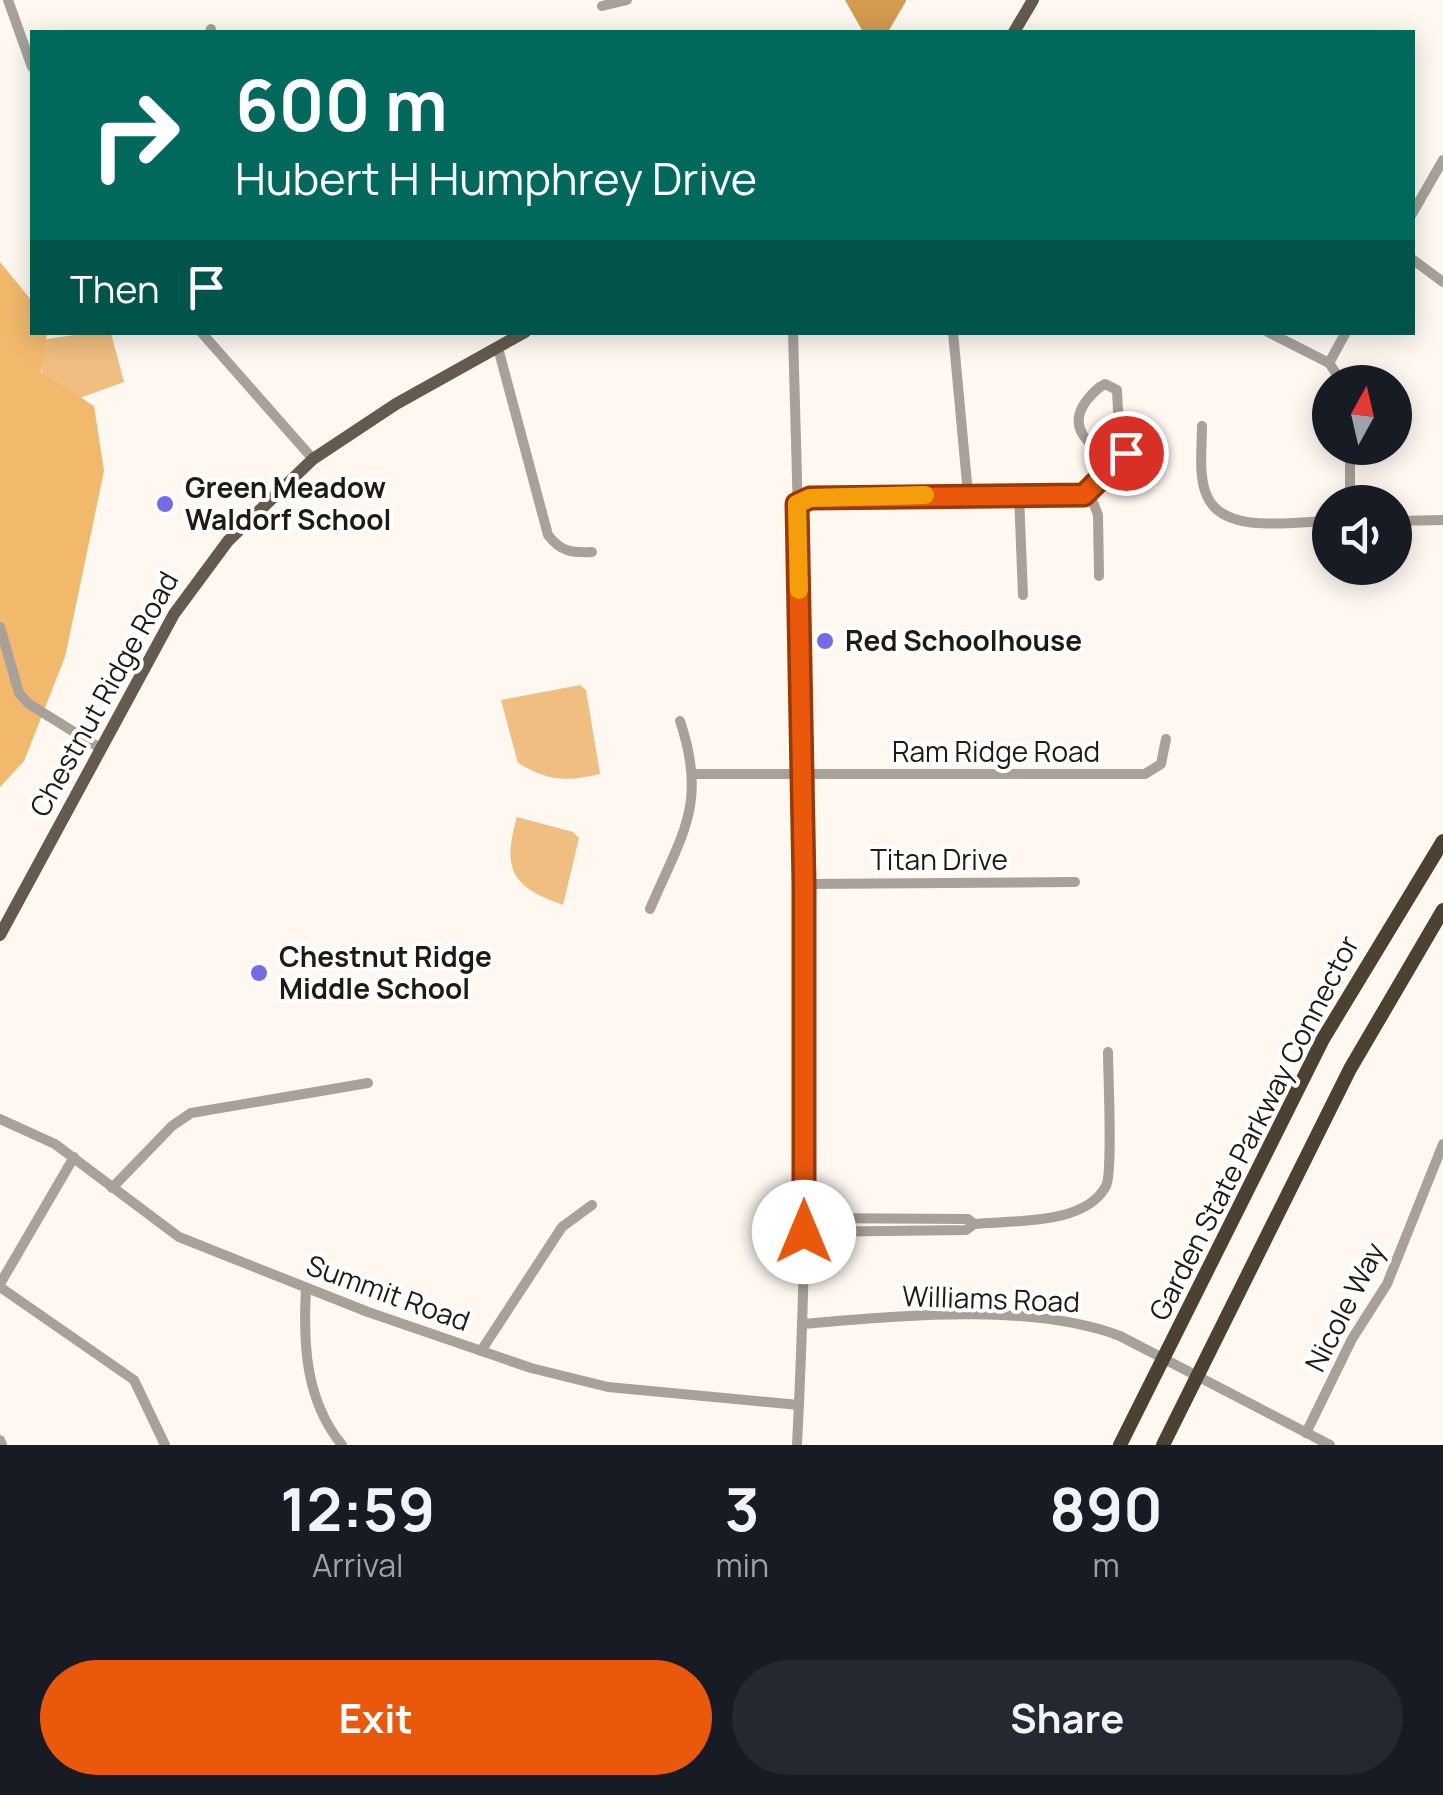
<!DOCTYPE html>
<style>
:root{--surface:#171b24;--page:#242831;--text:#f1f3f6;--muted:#9ea1a6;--accent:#ea580c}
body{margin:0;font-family:Manrope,sans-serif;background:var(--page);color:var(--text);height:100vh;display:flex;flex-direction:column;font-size:38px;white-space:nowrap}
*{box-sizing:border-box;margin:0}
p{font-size:32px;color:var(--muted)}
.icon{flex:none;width:55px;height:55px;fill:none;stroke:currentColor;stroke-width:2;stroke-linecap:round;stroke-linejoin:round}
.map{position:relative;height:1445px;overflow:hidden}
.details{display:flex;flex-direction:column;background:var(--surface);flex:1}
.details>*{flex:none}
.hud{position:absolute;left:30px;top:30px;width:1385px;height:305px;border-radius:0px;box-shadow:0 5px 25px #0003;background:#00695c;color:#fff;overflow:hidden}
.needle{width:65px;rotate:8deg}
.tools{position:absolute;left:1312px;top:365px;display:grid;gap:20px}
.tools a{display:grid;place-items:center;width:100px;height:100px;border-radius:50%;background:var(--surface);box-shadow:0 5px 25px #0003;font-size:50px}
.pin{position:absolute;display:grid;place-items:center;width:85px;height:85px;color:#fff;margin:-42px;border:5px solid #fff;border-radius:50%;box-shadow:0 2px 10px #0007}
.me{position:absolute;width:110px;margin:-55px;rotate:0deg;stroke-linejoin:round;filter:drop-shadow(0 0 8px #0008)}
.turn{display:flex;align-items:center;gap:35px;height:210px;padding:0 40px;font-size:45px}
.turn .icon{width:130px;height:130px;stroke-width:2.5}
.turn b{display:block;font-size:70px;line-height:85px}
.then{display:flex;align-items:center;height:95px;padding:0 40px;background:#0003;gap:20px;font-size:38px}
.eta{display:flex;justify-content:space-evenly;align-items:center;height:170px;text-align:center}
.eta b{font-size:60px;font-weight:700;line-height:70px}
.button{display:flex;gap:20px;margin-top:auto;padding:20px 40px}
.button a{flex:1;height:115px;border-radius:60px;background:var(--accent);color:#fff;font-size:40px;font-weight:700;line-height:115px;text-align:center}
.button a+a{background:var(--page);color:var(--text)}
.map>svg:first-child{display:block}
.green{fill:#efbe80}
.forest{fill:#f2b96d}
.water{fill:#d39b4f}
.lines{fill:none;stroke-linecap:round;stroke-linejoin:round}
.minor{stroke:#a8a19a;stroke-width:10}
.major{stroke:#645a4d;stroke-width:12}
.highway{stroke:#4d4132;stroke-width:14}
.route-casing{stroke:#983908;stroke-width:25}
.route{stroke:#ea580c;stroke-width:18}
.slow{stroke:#f59e0b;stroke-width:18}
.poi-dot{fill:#746be6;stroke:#fff;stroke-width:4}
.labels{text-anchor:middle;stroke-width:8;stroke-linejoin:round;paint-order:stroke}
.poi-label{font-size:28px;font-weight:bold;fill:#1f1a13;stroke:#fff;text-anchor:start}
.street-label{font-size:28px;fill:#1f1a13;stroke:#fff}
</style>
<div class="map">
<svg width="1443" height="1445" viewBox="0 0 1443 1445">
<rect width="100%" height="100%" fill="#fef8f1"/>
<!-- green -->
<g class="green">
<path d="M 88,333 L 111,333 L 124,382 L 52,408 L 34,341 Z"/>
<path d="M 580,685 L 586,690 L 600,774 C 565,782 549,781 518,763 L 501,700 Z"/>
<path d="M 517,817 L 573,832 L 579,838 L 563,905 C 511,887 502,869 517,817 Z"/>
</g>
<!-- forest -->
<path class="forest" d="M 0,262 L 32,301 L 32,332 L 47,333 L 41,372 L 94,406 L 104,471 L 65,657 L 24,761 L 0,787 Z"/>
<!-- water -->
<path class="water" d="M 845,0 L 906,0 L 906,1 L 888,32 L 863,32 Z"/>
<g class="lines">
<!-- minor -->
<g class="minor">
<path d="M 8,0 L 32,67"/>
<path d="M 602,6 L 627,0"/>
<path d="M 210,32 L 211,29"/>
<path d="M 1412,214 L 1443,160"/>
<path d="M 1412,259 L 1443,282"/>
<path d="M 201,332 L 313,459"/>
<path d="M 793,332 C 803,702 816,1075 797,1445"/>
<path d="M 953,332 L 968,494"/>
<path d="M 1268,332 L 1329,363 L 1342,382"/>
<path d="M 498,348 L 548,535 C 561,552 572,553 592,552"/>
<path d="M 1329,363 L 1346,332"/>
<path d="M 1105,384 L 1117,390 L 1118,411 L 1132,439 L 1116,463 C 1093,447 1064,430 1087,400 C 1093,393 1097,388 1105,384 Z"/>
<path d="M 1202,426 C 1202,448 1198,476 1207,496 C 1224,536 1296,521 1330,521"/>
<path d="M 1350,448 L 1350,502"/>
<path d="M 1089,492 L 1098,515 L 1099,576"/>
<path d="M 1019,495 L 1023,595"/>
<path d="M 797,504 L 810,498 L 1084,495 L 1116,463"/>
<path d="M 1395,521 L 1443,520"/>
<path d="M 0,627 L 19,693 L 29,704 L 100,748"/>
<path d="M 694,774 L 1145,774 L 1161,764 L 1166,739"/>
<path d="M 804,884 L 1075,882"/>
<path d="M 650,909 C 682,834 708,804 680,721"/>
<path d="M 0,1119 L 55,1144 L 179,1237 L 368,1312 L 531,1368 L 608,1387 L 799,1405"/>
<path d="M 112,1188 L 172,1126 L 191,1113 L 368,1083"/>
<path d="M 804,1218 L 968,1219 L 974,1224"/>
<path d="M 804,1232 L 966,1230 L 974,1224 C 1011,1220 1085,1226 1106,1186 C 1113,1173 1108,1074 1108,1052"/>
<path d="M 0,1284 L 74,1157"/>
<path d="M 0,1287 L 134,1380 L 165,1445"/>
<path d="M 306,1288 C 303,1343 305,1400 342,1445"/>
<path d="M 802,1324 C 898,1316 1030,1302 1120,1336 L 1330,1445"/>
<path d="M 481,1351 L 562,1227 L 592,1205"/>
<path d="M 1306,1433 L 1352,1339 L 1387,1284 L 1443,1144"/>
<path d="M 0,1440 L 2,1445"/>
</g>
<!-- major -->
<g class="major">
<path d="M 1014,32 L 1033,0"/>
<path d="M 0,935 L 174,614 L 228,541 L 313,459 L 396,404 L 525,332"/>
</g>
<!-- highway -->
<g class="highway">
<path d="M 1120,1445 L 1323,1039 L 1443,841"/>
<path d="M 1163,1445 L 1350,1069 L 1443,910"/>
</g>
</g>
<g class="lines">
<defs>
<path id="route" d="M 804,1232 L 804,884 L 797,504 L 810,498 L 1084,495 L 1126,453"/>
</defs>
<!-- route casing -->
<use href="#route" class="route-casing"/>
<!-- route -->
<use href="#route" class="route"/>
<!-- slow -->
<path class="slow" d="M 799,590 L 797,504 L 810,498 L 925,495"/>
</g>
<!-- markers -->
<g class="poi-dot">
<circle cx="165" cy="504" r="10"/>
<circle cx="825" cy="641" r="10"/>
<circle cx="259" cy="973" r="10"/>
</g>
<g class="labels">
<!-- poi labels -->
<g class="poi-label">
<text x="185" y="498">Green Meadow<tspan x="185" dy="32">Waldorf School</tspan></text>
<text x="845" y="651">Red Schoolhouse</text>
<text x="279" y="967">Chestnut Ridge<tspan x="279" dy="32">Middle School</tspan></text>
</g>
<!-- street labels -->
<g class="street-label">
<text transform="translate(104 694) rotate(-61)" y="10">Chestnut Ridge Road</text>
<text x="996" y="762">Ram Ridge Road</text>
<text x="939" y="870">Titan Drive</text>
<text transform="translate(1254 1128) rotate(-63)" y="10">Garden State Parkway Connector</text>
<text transform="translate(388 1293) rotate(20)" y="10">Summit Road</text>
<text transform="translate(991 1299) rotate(2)" y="10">Williams Road</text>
<text transform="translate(1345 1307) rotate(-63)" y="10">Nicole Way</text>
</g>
</g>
</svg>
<div class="tools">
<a><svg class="needle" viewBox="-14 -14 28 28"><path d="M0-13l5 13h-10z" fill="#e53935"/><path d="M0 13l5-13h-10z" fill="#9ea1a6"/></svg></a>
<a><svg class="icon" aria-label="sound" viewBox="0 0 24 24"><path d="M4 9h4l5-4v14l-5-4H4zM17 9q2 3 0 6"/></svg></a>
</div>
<div class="pin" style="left:1126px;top:453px;background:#d93025"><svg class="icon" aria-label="arrive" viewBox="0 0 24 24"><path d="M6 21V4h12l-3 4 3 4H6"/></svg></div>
<svg class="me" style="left:804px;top:1232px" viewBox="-20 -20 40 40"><circle r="19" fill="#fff"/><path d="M0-13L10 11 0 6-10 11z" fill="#ea580c"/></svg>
<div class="hud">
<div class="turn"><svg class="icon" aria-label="right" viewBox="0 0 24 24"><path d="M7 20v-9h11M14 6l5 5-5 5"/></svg><div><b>600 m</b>Hubert H Humphrey Drive</div></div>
<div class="then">Then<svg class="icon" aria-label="arrive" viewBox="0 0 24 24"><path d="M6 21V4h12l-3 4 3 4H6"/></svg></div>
</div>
</div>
<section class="details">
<div class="eta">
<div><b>12:59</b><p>Arrival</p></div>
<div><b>3</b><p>min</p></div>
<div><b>890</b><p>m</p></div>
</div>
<div class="button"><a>Exit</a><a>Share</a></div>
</section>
